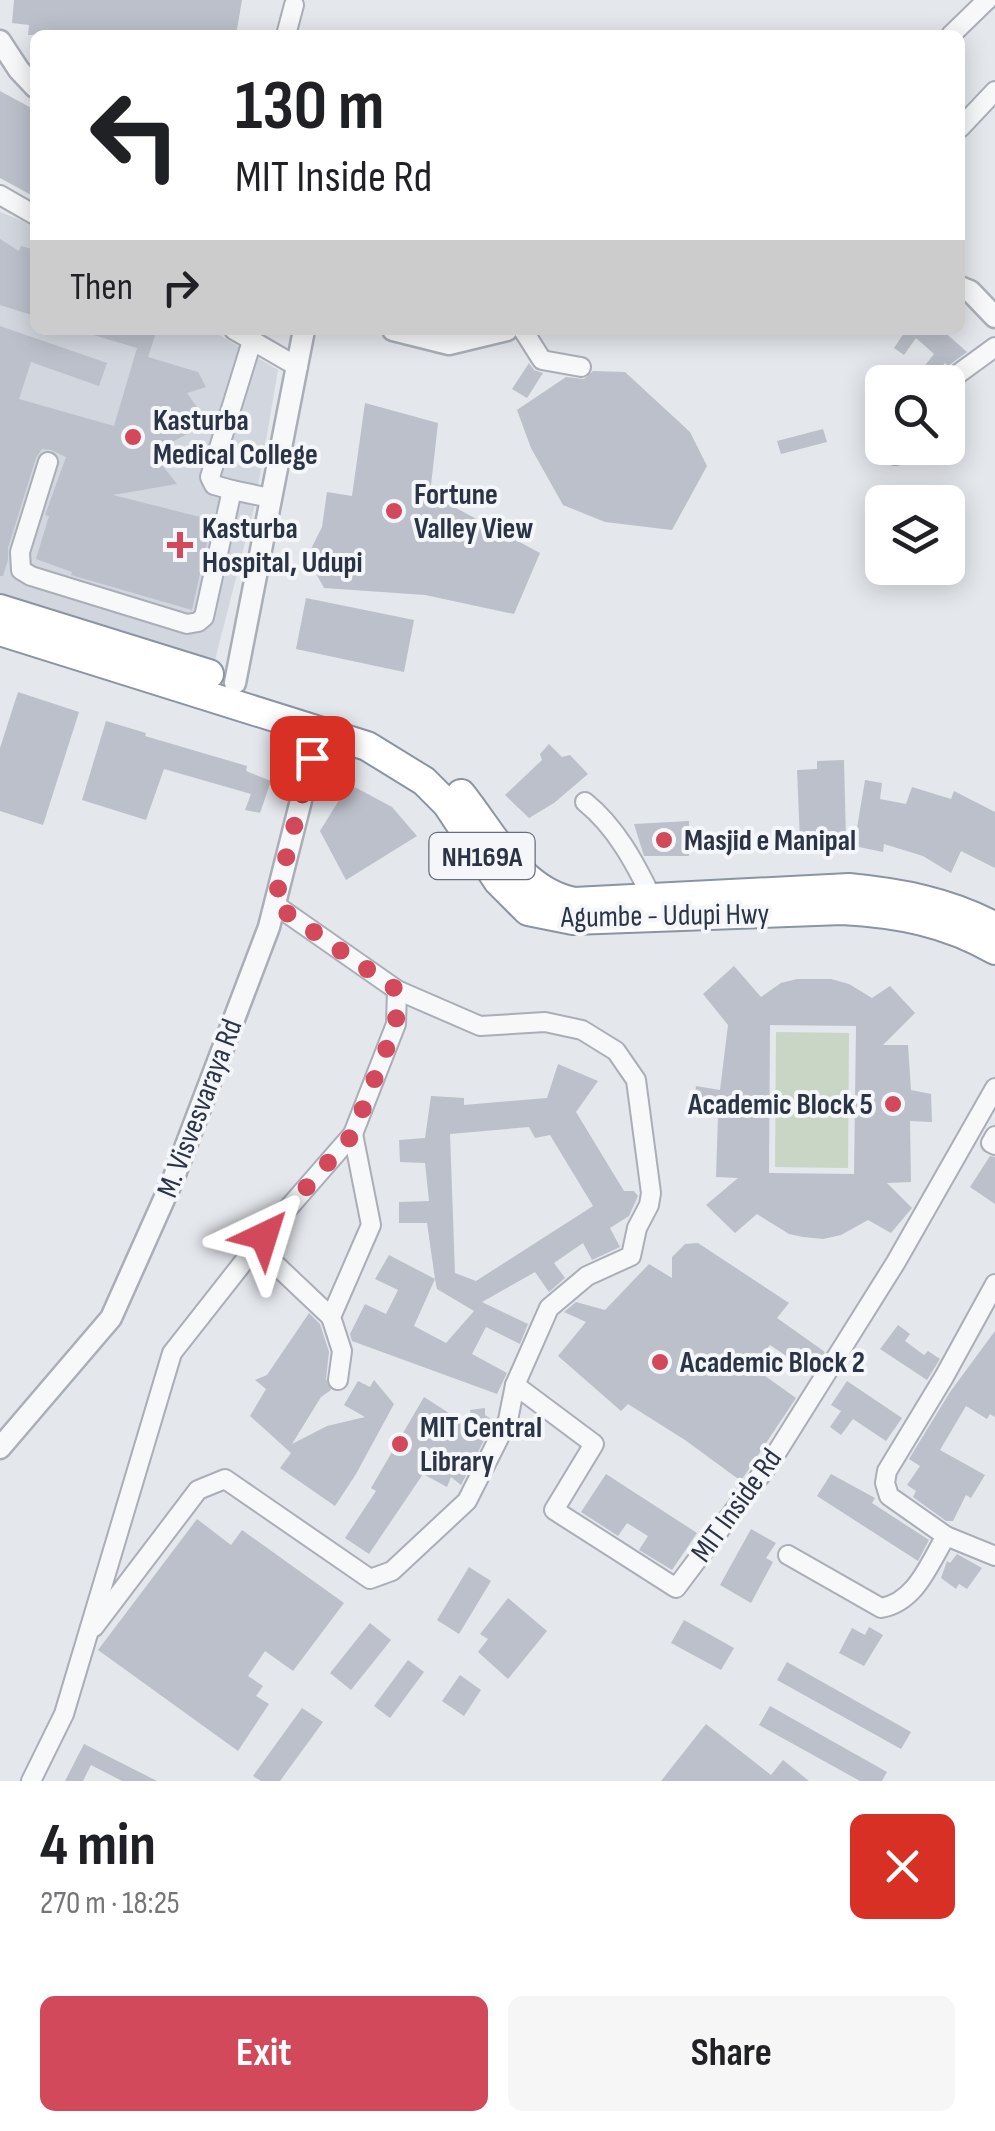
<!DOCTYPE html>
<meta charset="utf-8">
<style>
:root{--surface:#fff;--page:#f6f6f6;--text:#202124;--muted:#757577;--accent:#d1495b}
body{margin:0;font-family:"Sofia Sans Condensed",sans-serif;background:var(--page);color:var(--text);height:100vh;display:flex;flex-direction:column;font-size:38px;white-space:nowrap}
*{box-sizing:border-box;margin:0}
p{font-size:32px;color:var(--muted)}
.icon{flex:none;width:55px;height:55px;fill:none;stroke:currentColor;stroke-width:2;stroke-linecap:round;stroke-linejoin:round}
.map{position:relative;height:1781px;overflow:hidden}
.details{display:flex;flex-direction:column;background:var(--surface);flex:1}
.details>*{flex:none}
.hud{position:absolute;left:30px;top:30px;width:935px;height:305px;border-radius:15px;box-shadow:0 5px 25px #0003;background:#fff;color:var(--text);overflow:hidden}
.fabs{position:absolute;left:865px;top:365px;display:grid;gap:20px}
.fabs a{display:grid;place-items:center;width:100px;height:100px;border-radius:15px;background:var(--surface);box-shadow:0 5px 25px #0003;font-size:50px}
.pin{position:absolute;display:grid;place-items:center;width:85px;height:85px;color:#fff;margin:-42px;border-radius:20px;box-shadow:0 5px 15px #0006}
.me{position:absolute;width:110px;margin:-55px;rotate:41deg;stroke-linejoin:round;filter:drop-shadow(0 0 8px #0008)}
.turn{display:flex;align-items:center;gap:35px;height:210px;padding:0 40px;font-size:45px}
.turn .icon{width:130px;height:130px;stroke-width:2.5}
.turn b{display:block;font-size:70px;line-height:85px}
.then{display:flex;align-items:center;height:95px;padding:0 40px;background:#0003;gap:20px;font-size:38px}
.round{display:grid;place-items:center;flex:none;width:105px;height:105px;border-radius:15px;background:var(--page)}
.overview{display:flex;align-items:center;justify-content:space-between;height:170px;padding:0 40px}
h1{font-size:60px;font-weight:700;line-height:75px}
.button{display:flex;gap:20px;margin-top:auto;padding:20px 40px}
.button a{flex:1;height:115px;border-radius:15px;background:var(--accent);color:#fff;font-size:40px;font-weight:700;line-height:115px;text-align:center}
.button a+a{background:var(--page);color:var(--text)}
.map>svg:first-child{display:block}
.built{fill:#d2d6de}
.green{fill:#c9d6c5}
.building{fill:#bbc0ca;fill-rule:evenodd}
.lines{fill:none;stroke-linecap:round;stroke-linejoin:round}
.minor-casing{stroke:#a9aeb7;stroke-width:22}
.tertiary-casing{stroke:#a9aeb7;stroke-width:25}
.trunk-casing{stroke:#8b94a3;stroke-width:32}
.minor{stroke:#f7f8fa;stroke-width:18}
.tertiary{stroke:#f7f8fa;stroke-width:20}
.trunk{stroke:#fff;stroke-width:28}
.route{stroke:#d1495b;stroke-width:18;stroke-dasharray:0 32.4}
.poi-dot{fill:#d1495b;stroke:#f4f6f9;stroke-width:4}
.labels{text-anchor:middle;stroke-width:8;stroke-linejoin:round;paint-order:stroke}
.shield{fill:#f4f6f9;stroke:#676e7b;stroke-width:2.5}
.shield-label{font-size:28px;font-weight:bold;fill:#2b3445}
.poi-label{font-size:30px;font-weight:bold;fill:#2b3445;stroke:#f4f6f9;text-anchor:start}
.street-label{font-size:30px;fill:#2b3445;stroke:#f4f6f9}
</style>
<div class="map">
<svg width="995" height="1781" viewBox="0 0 995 1781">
<rect width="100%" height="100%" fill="#e4e7ec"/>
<!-- built -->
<path class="built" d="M 0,212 L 35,226 L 35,330 L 211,330 L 278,370 L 255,504 L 215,660 L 61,619 L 0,598 Z"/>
<!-- green -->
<path class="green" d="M 776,1032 L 849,1033 L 848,1168 L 775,1167 Z"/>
<!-- building -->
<g class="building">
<path d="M 14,0 L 242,0 L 236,35 L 28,35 L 29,25 L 12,23 Z"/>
<path d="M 0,91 L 35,110 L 35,197 L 0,178 Z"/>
<path d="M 0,239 L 19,251 L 21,246 L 35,250 L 35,316 L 0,305 Z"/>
<path d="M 0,326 L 107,363 L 99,386 L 31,362 L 19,399 L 114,426 L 137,348 L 87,333 L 88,330 L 157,330 L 148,357 L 198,372 L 206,387 L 187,393 L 199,410 L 180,415 L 189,433 L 172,442 L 181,458 L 162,465 L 177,484 L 113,495 L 212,520 L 192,610 L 71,575 L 72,572 L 36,559 L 49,516 L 45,515 L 66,457 L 51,450 L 42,449 L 36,458 L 8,548 L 8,560 L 3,576 L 0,576 Z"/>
<path d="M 906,330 L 942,330 L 967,352 L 948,366 L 945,363 L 930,382 L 912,382 L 934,354 L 916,338 L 904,355 L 894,348 Z"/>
<path d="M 529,363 L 534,370 L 543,373 L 527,398 L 512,389 Z"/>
<path d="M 593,371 L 625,372 L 690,432 L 707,466 L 672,530 L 605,522 L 563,505 L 531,448 L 517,410 L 566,377 L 584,379 Z"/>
<path d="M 365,403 L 438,423 L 430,494 L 540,553 L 514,614 L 425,595 L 324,588 L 307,557 L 322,527 L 327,492 L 352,496 Z"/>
<path d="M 823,429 L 827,442 L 781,454 L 777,441 Z"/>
<path d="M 306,598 L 414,620 L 404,672 L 296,649 Z"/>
<path d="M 18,692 L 79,712 L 43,825 L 0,811 L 0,748 Z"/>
<path d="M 106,721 L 146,733 L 145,736 L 247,766 L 246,771 L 271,781 L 260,813 L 245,810 L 251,794 L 164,769 L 146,820 L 82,800 Z"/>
<path d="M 549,744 L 562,757 L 570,755 L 588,774 L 554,803 L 529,818 L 505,795 L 542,760 L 540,754 Z"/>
<path d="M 844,760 L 846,840 L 800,841 L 797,770 L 817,769 L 817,761 Z"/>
<path d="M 865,780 L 882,783 L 880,799 L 906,804 L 912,787 L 951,799 L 954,791 L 995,812 L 995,868 L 961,851 L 951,873 L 923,856 L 884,844 L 883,852 L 854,846 Z"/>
<path d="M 349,784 L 392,807 L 417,836 L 346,880 L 320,831 Z"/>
<path d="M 689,821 L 689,856 L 644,856 L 634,824 Z"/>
<path d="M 734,966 L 761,997 L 781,983 L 797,979 L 831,979 L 849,984 L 872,998 L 890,986 L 915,1013 L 883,1045 L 908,1045 L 911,1090 L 931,1094 L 932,1122 L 910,1121 L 911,1182 L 887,1183 L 912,1208 L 891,1233 L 868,1220 L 841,1235 L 823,1239 L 803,1237 L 789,1234 L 757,1214 L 735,1233 L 706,1205 L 738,1178 L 716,1177 L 718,1115 L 693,1114 L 696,1086 L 720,1090 L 728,1025 L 703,994 ZM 770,1025 L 856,1026 L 854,1174 L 769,1173 Z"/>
<path d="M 558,1064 L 598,1081 L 576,1112 L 624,1191 L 634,1191 L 638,1196 L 629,1216 L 610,1228 L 620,1247 L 592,1260 L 583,1243 L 554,1263 L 565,1278 L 549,1292 L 535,1272 L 482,1302 L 528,1324 L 520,1344 L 486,1327 L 472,1354 L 507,1373 L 497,1394 L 352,1341 L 350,1334 L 365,1304 L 386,1314 L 398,1290 L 375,1279 L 389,1255 L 435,1279 L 427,1223 L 399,1223 L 399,1202 L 429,1201 L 425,1163 L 400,1162 L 399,1140 L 425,1138 L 431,1096 L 464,1098 L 464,1105 L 547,1098 ZM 529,1127 L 535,1138 L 550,1135 L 593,1206 L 476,1281 L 455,1273 L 450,1134 ZM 435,1279 L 437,1289 L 474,1311 L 446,1343 L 414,1326 Z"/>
<path d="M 990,1156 L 995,1157 L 995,1204 L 970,1187 Z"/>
<path d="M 698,1243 L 789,1303 L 777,1318 L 825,1352 L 812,1373 L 770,1345 L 751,1366 L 796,1398 L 741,1481 L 685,1440 L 628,1404 L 621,1411 L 558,1356 L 586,1322 L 564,1312 L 576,1302 L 605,1310 L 649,1264 L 672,1278 L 672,1257 L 685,1244 Z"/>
<path d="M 309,1313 L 320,1324 L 329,1352 L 326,1379 L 331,1390 L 321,1397 L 292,1444 L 327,1426 L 365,1417 L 344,1405 L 358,1381 L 370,1387 L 374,1380 L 394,1404 L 356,1474 L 335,1506 L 280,1468 L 291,1453 L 250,1416 L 266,1389 L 255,1380 L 267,1375 Z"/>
<path d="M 898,1325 L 910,1334 L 905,1341 L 924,1355 L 928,1351 L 940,1359 L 927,1380 L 880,1349 Z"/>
<path d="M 995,1331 L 995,1417 L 990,1414 L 987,1419 L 966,1406 L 940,1450 L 985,1475 L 971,1498 L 966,1495 L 953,1521 L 946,1521 L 913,1497 L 916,1491 L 907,1485 L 920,1466 L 909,1459 L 950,1392 Z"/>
<path d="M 847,1381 L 902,1418 L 886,1441 L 853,1419 L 841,1435 L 830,1427 L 841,1411 L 831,1405 Z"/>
<path d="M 424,1397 L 472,1428 L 470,1410 L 485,1408 L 485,1415 L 494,1421 L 461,1485 L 451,1477 L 447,1487 L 423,1474 L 369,1554 L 345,1538 L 376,1491 L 371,1488 Z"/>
<path d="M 606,1474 L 697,1533 L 672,1570 L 639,1550 L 648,1536 L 627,1523 L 618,1536 L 581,1512 Z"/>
<path d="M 831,1474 L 875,1498 L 872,1503 L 929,1540 L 918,1561 L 817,1496 Z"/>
<path d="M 197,1519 L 231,1545 L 242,1530 L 344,1603 L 293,1671 L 265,1651 L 248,1676 L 263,1686 L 256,1696 L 269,1704 L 238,1751 L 98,1650 Z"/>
<path d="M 751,1529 L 776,1543 L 766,1558 L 773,1562 L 751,1603 L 720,1585 Z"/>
<path d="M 957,1554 L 982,1568 L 967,1589 L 959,1584 L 956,1589 L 941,1578 L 947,1561 L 950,1563 Z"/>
<path d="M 469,1567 L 491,1581 L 459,1634 L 437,1620 Z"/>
<path d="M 508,1598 L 547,1631 L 508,1679 L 478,1652 L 488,1639 L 480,1634 Z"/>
<path d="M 684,1620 L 734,1648 L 721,1670 L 671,1643 Z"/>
<path d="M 370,1623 L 391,1640 L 351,1690 L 330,1673 Z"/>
<path d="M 869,1627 L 883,1635 L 864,1666 L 839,1653 L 852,1628 L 865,1635 Z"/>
<path d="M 408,1660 L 424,1672 L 390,1718 L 374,1706 Z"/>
<path d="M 787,1662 L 911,1732 L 901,1749 L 777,1680 Z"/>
<path d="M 460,1675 L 481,1690 L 464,1716 L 442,1701 Z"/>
<path d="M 770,1706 L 887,1772 L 882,1781 L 860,1781 L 759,1725 Z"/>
<path d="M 302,1708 L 323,1722 L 280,1781 L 261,1781 L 253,1776 Z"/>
<path d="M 706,1724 L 771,1775 L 783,1760 L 809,1781 L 661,1781 Z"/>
<path d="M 84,1744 L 157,1781 L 122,1781 L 91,1765 L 83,1781 L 65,1781 Z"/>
</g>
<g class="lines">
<defs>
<g id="minor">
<path d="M 286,35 L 294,5"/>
<path d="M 951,35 L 987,0"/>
<path d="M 960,128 L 995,91"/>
<path d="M 0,195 L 35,215"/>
<path d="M 234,330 L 298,367"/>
<path d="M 523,330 L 542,360 L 581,367"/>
<path d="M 947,382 L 995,347"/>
<path d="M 895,455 L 900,448"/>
<path d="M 48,462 L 20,552 L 21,570 L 31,576 L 187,624 L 198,622 L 204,617 L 232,490 L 270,498"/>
<path d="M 232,490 L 214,485 L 210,477 L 252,341"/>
<path d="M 585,802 C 616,827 635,863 652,898"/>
<path d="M 274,904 L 397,990 L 480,1026 L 545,1022 L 582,1030 L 616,1051 L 636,1080 L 651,1193 L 649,1205 L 637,1228 L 631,1256 L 587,1276 L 549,1308 L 515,1385 L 594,1444 L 554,1510 L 676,1588 L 772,1460 L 896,1262 L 995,1088"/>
<path d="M 995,1136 L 991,1143 L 995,1145"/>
<path d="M 256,1246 L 331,1317"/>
<path d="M 995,1284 L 944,1377 L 887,1471 L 885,1483 L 889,1496 L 946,1536 L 995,1556"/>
<path d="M 338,1380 L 342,1351 L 331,1317 L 371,1225 L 353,1134"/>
<path d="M 788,1555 L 881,1608 C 916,1602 929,1564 946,1536"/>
<path d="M 94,1627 L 198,1490 L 225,1479 L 370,1579 L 392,1571 L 467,1501 L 508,1420 L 515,1385"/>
<path d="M 31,1781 L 64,1714 L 172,1353 L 264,1236 L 353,1134 L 396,1024 L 397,990"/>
</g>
<g id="tertiary">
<path d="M 0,41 L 19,70 L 35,87"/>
<path d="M 960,287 L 970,291 L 995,317"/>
<path d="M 393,330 L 449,344 L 507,330"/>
<path d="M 235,683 L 304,330"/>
<path d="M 0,1448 L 111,1318 L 174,1177 L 269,927 L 319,729"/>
</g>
<g id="trunk">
<path d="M 0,609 L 209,674"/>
<path d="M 0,631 L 367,746 L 424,781 L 447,804 L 498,881 L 528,911 L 573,920 L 842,910 C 897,913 947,922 995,950"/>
<path d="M 461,794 C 494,835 519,891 574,902 L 849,888 C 900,893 950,902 995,927"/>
</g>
</defs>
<!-- minor casing -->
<use href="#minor" class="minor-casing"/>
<!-- tertiary casing -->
<use href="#tertiary" class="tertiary-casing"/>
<!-- trunk casing -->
<use href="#trunk" class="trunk-casing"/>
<!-- minor -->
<use href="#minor" class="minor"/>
<!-- tertiary -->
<use href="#tertiary" class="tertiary"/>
<!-- trunk -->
<use href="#trunk" class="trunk"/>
</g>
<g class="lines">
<!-- route -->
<path class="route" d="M 264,1236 L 353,1134 L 396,1024 L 397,990 L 274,904 L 312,758"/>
</g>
<!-- markers -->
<g class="poi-dot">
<circle cx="133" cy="437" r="10"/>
<circle cx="394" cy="511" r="10"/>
<path d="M175 530h10v10h10v10h-10v10h-10v-10h-10v-10h10z"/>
<circle cx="664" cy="840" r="10"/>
<circle cx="893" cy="1104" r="10"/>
<circle cx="660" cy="1362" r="10"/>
<circle cx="400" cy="1444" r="10"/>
</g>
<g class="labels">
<!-- shield labels -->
<rect class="shield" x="429.5" y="833" width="105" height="46" rx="8"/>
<g class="shield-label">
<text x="482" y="866">NH169A</text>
</g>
<!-- poi labels -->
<g class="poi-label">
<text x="153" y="430">Kasturba<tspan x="153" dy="34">Medical College</tspan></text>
<text x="414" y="504">Fortune<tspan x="414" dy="34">Valley View</tspan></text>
<text x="202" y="538">Kasturba<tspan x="202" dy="34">Hospital, Udupi</tspan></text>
<text x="684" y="850">Masjid e Manipal</text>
<text x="873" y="1114" text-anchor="end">Academic Block 5</text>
<text x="680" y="1372">Academic Block 2</text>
<text x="420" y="1437">MIT Central<tspan x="420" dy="34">Library</tspan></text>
</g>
<!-- street labels -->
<g class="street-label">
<text transform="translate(665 915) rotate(-1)" y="10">Agumbe - Udupi Hwy</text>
<text transform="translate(199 1108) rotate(-69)" y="10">M. Visvesvaraya Rd</text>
<text transform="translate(736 1505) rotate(-54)" y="10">MIT Inside Rd</text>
</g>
</g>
</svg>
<div class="fabs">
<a><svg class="icon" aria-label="search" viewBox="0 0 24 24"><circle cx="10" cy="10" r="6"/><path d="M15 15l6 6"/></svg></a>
<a><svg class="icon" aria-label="layers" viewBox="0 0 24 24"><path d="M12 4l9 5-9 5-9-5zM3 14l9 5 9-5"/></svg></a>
</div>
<div class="pin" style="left:312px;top:758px;background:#d93025"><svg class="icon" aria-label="arrive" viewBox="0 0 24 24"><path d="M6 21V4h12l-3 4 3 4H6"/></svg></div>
<svg class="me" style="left:264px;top:1236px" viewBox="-20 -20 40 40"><path d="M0-17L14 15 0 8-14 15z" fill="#d1495b" stroke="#fff" stroke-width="4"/></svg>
<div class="hud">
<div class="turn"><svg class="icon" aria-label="left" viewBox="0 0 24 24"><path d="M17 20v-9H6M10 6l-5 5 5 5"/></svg><div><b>130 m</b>MIT Inside Rd</div></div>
<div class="then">Then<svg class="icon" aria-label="right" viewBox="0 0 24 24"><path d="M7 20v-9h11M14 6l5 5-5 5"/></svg></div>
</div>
</div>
<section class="details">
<div class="overview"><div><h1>4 min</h1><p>270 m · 18:25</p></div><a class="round" style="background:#d93025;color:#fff"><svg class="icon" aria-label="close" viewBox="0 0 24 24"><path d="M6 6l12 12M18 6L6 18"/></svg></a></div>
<div class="button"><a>Exit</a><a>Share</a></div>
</section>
